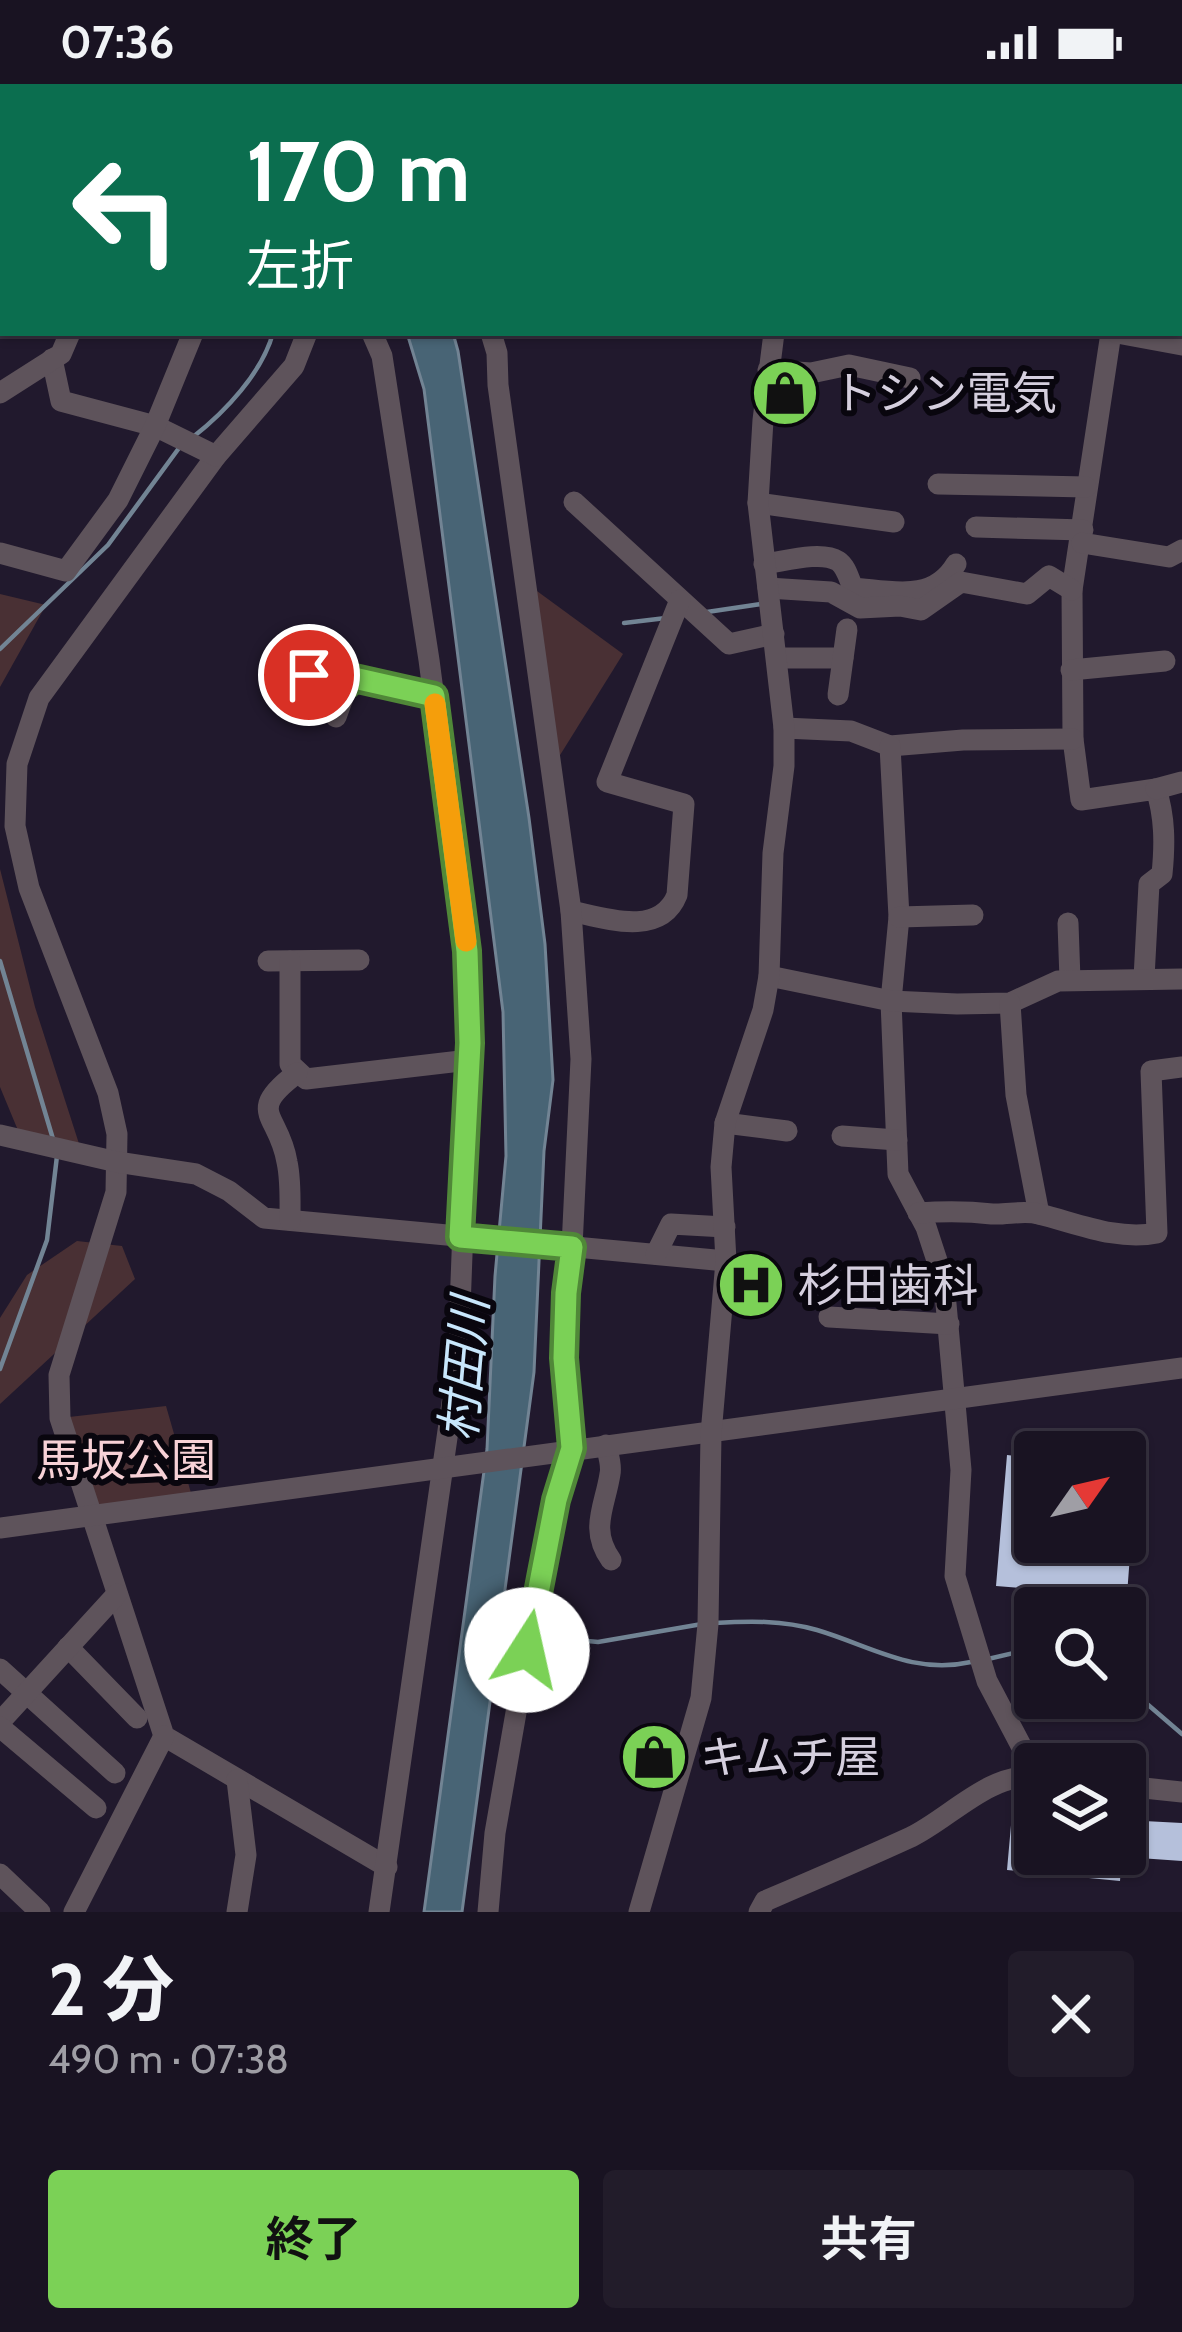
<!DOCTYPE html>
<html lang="ja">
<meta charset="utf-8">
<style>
:root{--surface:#191322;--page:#221c2a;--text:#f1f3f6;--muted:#9f9ea5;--line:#373240;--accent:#7bd156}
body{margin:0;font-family:Cabin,"Noto Sans JP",sans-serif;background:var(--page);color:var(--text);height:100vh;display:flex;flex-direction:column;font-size:45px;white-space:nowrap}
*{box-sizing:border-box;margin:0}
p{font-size:39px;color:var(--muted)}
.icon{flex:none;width:66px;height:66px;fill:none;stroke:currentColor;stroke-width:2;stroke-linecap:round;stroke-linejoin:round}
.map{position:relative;height:1828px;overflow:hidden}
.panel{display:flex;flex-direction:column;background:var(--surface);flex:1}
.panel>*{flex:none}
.guide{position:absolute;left:0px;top:0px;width:1182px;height:252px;box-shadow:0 3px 9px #0004,0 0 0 3px var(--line);background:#0b6e4f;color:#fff;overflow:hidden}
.needle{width:78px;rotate:56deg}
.buttons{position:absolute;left:1014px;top:1347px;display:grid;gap:24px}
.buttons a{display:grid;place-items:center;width:132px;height:132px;border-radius:12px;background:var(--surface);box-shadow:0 3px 9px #0004,0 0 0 3px var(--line);font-size:60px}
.pin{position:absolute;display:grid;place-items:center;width:102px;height:102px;color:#fff;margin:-51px;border:6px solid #fff;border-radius:50%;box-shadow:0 3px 12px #0007}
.me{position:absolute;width:132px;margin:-66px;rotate:10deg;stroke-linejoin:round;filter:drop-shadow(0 0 9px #0008)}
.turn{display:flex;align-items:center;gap:42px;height:252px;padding:0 48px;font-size:54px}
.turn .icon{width:156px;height:156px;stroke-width:2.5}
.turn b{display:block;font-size:84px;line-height:102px}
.round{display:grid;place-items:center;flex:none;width:126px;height:126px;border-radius:12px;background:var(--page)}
.summary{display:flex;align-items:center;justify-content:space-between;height:204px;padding:0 48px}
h1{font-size:72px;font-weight:700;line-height:90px}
.cta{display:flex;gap:24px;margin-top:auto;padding:24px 48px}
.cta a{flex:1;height:138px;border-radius:12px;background:var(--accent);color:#111;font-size:48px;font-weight:700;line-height:138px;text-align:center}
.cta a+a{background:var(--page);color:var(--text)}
.status{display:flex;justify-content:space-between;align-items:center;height:84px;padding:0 60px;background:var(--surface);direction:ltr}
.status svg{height:33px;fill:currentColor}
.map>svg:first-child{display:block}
.green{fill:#493034}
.water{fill:#486475;stroke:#728494;stroke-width:3}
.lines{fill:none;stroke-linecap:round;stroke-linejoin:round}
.stream{stroke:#728494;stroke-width:4.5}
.building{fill:#b5c0db}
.minor{stroke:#5e535b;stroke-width:21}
.route-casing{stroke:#508838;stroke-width:30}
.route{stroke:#7bd156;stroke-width:21}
.slow{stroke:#f59e0b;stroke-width:21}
.labels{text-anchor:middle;stroke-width:12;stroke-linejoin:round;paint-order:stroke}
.poi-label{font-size:45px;fill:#d5cfde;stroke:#09060e;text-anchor:start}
.park-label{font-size:45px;fill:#f7d1d6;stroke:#09060e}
.water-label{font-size:48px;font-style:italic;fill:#c8e7fc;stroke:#09060e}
</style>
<div class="status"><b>07:36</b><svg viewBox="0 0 49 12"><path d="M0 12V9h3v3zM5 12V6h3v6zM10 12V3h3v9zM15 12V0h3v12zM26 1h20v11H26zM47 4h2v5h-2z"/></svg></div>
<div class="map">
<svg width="1182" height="1828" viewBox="0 0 1182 1828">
<rect width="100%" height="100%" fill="#21192d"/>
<!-- green -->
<g class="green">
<path d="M 526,499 L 623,570 L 552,684 Z"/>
<path d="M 0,510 L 46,521 L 0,603 Z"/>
<path d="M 0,785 L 35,923 L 82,1069 L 22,1056 L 0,1003 Z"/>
<path d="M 77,1157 L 122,1162 L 135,1195 L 0,1320 L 0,1234 L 27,1191 Z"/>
<path d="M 166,1322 L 193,1416 L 90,1430 L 60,1334 Z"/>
</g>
<!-- water -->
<path class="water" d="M 407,249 L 453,249 L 458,267 L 529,734 L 545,860 L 553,996 L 544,1067 L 534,1288 L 462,1828 L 424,1828 L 487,1365 L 495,1192 L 506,1072 L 503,928 L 424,305 Z"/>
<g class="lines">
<!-- stream -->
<g class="stream">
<path d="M 107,0 L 110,3"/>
<path d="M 193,353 C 225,328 262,289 273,249"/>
<path d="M 707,528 L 761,520"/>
<path d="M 624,539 L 666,534"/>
<path d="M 0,565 L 108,461 L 179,364"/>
<path d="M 0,877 L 53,1055"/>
<path d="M 0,1285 L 47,1156 L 57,1072"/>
<path d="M 714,1539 C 749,1537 782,1536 817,1546 C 871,1562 913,1591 971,1578"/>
<path d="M 495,1541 L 525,1549"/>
<path d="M 536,1552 L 598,1558 L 702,1540"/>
<path d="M 988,1575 L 1035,1564"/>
<path d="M 1125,1601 L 1182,1650"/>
</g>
</g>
<!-- building -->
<g class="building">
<path d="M 1007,1371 L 1035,1374 L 1035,1458 L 1131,1458 L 1126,1524 L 1035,1524 L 1035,1539 L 1020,1537 L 1020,1504 L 996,1502 Z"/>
<path d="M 1012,1730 L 1035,1731 L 1035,1770 L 1122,1770 L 1120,1797 L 1007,1786 Z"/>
<path d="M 1125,1736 L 1182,1739 L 1182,1777 L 1125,1773 Z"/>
</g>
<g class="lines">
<!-- minor -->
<g class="minor">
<path d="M 40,0 L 43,3"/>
<path d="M 149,0 L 152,3"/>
<path d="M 341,0 L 343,3"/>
<path d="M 408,0 L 415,3"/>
<path d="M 597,0 L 602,3"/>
<path d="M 258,3 L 261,0"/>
<path d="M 794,3 L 795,0"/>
<path d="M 880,3 L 880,0"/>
<path d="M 1041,3 L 1042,0"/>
<path d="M 1151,3 L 1151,0"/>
<path d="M 1179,118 L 1182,139"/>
<path d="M 307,249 L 294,282 L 216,372 L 39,614 L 17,680 L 15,742 L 29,804 L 108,1009 L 117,1050 L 116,1108 L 59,1291 L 60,1334 L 164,1652 L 387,1783"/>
<path d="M 372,249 L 382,272 L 429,576 L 467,867 L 470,959 L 458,1277 L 379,1828"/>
<path d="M 1111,249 L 1072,506 L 1073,655 L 1081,716 L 1156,705 C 1165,733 1165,760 1162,790 L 1149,800 L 1144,894"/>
<path d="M 1117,249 L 1182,261"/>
<path d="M 52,275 L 61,317 L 155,342 L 216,372"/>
<path d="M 768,286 L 811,289 L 849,281 L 910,294"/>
<path d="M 0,309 L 61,270 L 70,249"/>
<path d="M 938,400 L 1086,403"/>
<path d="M 574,418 L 729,560 L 774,550"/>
<path d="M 758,419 L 894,438"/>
<path d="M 976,443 L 1083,446"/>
<path d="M 1082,459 L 1169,473 L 1182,466"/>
<path d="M 0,469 L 66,487 L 118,416 L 155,342 L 193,249"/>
<path d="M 764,480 C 782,478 821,466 838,477 C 846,482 849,495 853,504 C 892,507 933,519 956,480"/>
<path d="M 768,504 L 831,508 L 860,524 L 900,522 L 921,526 L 961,498 L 1027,510 L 1049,492 L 1072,506"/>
<path d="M 777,574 L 843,574"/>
<path d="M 270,582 L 348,600"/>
<path d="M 1071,586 L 1165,577"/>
<path d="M 838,611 L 847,545"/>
<path d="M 336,633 L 348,600 L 354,594 L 434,612"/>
<path d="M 784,644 L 851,647 L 890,662 L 963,656 L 1073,655"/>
<path d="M 890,662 L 899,833 L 891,917 L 898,1090 L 926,1143 L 944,1198 L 961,1386 L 955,1492 L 987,1597 L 1026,1671 L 1026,1692"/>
<path d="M 1156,705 L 1182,698"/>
<path d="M 571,827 C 604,834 660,854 677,811 L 684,720 L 607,698 L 680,516"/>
<path d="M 899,833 L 973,831"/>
<path d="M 1068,839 L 1070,896"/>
<path d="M 268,877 L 359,876"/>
<path d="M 290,877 L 290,980 L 306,995 L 469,976"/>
<path d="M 769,892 L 891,917 L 957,920 L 1010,919 L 1058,897 L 1182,895"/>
<path d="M 1010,919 L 1016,1011 L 1039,1130"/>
<path d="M 725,1039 L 787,1047"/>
<path d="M 0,1051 L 117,1078 L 196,1090 L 229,1107 L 264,1134 L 726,1177"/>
<path d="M 842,1052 L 897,1056"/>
<path d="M 918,1129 C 944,1127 967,1127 992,1130 C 1007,1131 1024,1126 1039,1130 C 1076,1139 1117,1157 1157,1149 L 1151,987 L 1182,983"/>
<path d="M 290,1136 C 290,1117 291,1096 287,1078 C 279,1029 244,1029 297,989"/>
<path d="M 656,1170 L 671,1140 L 725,1143"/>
<path d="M 829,1233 L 949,1240"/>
<path d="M 606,1361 C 608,1370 612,1381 610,1390 C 605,1423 589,1445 611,1476"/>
<path d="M 0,1444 L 1182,1284"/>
<path d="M 68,1563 L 137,1634"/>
<path d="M 0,1585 L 115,1689"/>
<path d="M 0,1638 L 117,1510"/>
<path d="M 0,1643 L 96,1724"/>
<path d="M 237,1696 L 246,1771 L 237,1828"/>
<path d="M 1125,1702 L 1182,1708"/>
<path d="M 0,1790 L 40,1828"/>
<path d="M 74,1828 L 164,1652"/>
<path d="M 488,1828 L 495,1749 L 535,1520 L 571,1364 L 564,1274 L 566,1209 L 572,1163 L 581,975 L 571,827 L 498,301 L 497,269 L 491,249"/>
<path d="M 639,1828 L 701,1614 L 708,1540 L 711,1350 L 726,1177 L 721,1083 L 725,1039 L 763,926 L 769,892 L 773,769 L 784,682 L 784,644 L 758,419 L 763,336 L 774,249"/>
<path d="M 759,1828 L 765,1817 C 814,1796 863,1775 911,1753 C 950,1734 989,1689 1035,1693"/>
</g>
</g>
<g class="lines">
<defs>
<path id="route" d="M 309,591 L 348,600 L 354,594 L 434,612 L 467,867 L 470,959 L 460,1153 L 572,1163 L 566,1209 L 564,1274 L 572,1364 L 556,1416 L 527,1566"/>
</defs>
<!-- route casing -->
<use href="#route" class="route-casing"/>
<!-- route -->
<use href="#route" class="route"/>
<!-- slow -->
<path class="slow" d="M 435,620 L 466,857"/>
</g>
<!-- icons -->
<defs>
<symbol id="shop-disc" viewBox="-11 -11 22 22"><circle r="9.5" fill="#7bd156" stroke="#09060e"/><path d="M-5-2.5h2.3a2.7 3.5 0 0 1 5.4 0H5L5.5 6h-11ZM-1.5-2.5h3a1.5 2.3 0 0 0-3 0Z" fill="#111"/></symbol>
<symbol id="hospital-disc" viewBox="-11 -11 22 22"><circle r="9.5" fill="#7bd156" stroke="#09060e"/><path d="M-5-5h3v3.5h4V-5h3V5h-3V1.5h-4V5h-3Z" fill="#111"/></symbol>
</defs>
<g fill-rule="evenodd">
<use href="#shop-disc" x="747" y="271" width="76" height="76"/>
<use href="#hospital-disc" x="713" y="1163" width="76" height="76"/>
<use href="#shop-disc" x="616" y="1635" width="76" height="76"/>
</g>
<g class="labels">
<!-- poi labels -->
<g class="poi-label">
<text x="832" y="325">トシン電気</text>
<text x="798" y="1217">杉田歯科</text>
<text x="700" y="1689">キムチ屋</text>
</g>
<!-- park labels -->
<g class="park-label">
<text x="126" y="1392">馬坂公園</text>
</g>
<!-- water labels -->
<g class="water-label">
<text transform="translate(464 1285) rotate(-85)" y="17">村田川</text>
</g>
</g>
</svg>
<div class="buttons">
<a><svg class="needle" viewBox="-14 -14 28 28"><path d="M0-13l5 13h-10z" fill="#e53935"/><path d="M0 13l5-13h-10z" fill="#9f9ea5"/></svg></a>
<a><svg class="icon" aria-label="search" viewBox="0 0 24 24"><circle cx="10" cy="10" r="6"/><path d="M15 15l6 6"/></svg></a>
<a><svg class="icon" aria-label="layers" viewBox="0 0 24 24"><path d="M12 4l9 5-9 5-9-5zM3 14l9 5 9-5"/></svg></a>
</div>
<div class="pin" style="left:309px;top:591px;background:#d93025"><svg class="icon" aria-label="arrive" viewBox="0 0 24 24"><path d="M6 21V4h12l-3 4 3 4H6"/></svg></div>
<svg class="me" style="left:527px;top:1566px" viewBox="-20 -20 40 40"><circle r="19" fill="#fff"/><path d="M0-13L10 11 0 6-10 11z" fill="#7bd156"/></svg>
<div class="guide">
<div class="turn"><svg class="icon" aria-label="left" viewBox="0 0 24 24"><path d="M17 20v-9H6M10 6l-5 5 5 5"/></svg><div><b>170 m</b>左折</div></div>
</div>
</div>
<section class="panel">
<div class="summary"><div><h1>2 分</h1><p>490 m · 07:38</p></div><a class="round"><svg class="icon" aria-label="close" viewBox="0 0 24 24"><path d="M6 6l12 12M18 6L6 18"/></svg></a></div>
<div class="cta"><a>終了</a><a>共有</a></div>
</section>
